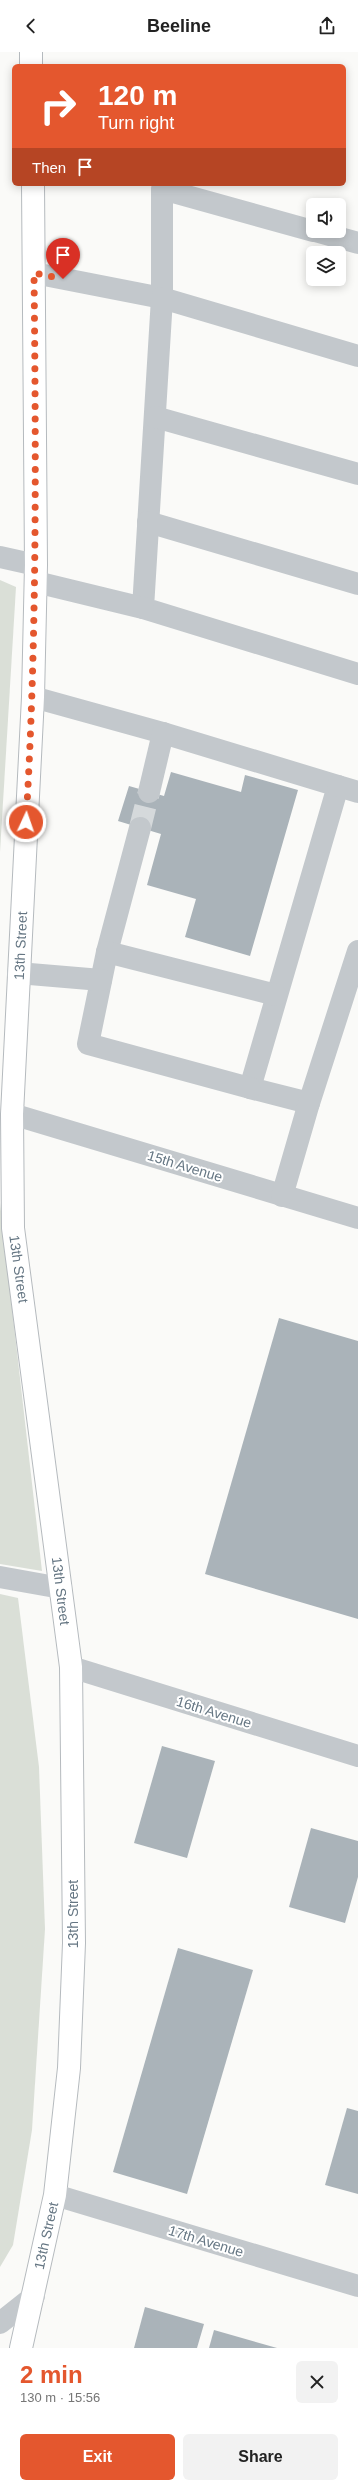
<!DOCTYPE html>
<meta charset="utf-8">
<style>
:root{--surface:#fff;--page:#f2f2f2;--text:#222;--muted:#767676;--accent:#e4572e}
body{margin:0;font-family:Helvetica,sans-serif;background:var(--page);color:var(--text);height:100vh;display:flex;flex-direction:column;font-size:15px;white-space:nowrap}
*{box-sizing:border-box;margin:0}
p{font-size:13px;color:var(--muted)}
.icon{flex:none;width:22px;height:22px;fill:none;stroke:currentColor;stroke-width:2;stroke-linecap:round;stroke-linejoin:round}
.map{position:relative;height:2296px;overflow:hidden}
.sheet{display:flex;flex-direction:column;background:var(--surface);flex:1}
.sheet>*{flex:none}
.banner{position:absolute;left:12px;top:12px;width:334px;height:122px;border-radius:6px;box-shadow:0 2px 10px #0003;background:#e4572e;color:#fff;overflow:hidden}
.tools{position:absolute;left:306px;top:146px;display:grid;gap:8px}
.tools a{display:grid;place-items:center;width:40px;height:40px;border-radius:6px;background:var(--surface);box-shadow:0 2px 10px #0003;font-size:20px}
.pin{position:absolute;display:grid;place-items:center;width:34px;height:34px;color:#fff;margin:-41px -17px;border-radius:50% 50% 50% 0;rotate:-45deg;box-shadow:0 0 4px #0007}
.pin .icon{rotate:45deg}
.me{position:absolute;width:44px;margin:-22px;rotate:3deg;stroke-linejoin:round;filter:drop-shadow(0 0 3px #0008)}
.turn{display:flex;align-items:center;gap:14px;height:84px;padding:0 20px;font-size:18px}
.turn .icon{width:52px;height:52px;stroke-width:2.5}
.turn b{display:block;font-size:28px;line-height:34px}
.then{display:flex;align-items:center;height:38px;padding:0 20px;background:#0003;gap:8px;font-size:15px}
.round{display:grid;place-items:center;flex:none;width:42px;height:42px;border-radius:6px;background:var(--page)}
.overview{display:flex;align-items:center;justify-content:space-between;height:68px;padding:0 20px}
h1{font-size:24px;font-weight:700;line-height:30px;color:var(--accent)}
.button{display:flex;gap:8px;margin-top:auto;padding:8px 20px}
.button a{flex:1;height:46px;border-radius:6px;background:var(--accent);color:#fff;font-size:16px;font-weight:700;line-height:46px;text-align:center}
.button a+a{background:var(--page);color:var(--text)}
header{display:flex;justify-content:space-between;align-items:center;height:52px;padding:0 20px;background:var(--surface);font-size:18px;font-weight:700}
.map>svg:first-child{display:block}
.green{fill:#dadfd7}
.building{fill:#aab3b9}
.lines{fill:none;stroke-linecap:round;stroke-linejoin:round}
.minor-tunnel{stroke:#d5d9db;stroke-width:22;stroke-dasharray:22 11;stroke-linecap:butt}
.major-casing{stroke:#b5babe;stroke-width:24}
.minor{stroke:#c3c8cc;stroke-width:22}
.major{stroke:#fff;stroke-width:22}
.route{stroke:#e4572e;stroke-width:7;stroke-dasharray:0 12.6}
.labels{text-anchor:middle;stroke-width:4;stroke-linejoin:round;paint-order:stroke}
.street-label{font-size:14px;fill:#657683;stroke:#fff}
</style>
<header><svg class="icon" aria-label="back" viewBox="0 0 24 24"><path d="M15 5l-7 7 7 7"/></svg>Beeline<svg class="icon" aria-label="share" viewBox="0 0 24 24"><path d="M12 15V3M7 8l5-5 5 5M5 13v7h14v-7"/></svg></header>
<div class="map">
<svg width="358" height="2296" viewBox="0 0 358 2296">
<rect width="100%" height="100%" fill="#fafaf8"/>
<!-- green -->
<g class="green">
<path d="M 0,528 L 16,535 L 0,800 Z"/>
<path d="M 0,1151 L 42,1519 L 0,1512 Z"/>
<path d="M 0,1542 L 18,1546 L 39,1715 L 45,1877 L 32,2078 L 13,2193 L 0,2215 Z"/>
</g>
<!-- building -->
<g class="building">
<path d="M 171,720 L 241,740 L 245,723 L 298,738 L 250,904 L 185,885 L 196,847 L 147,833 L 161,782 L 118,769 L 129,734 L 164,744 Z"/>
<path d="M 279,1266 L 358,1289 L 358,1567 L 205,1522 Z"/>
<path d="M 162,1694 L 215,1709 L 187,1806 L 134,1791 Z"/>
<path d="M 311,1776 L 358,1789 L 358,1825 L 345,1871 L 289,1855 Z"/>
<path d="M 178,1896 L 253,1918 L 187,2142 L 113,2120 Z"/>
<path d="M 347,2056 L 358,2059 L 358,2142 L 325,2133 Z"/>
<path d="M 145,2255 L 204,2272 L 197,2296 L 134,2296 Z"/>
<path d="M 214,2278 L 277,2296 L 209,2296 Z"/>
</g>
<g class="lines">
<!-- minor-tunnel -->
<path class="minor-tunnel" d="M 140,776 L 149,740"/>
<defs>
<g id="major">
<path d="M 31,0 L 31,14"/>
<path id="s1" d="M 21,2296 L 55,2143 L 69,2016 L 74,1891 L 71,1615 L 13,1176 L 12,1062 L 33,645 L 36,513 L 33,132"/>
</g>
</defs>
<!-- major casing -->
<use href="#major" class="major-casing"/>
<!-- minor -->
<g class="minor">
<path d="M 315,179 L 358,191"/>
<path d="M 34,221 L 162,246 L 162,137 L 313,179"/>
<path d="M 358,304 L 162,246 L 143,556 L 358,622"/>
<path d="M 155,365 L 358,422"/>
<path d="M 148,470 L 358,532"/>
<path d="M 0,505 L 36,513"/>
<path d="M 36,530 L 143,556"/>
<path d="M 33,645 L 163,681 L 338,734 L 250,1036 L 309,1051"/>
<path d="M 338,734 L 358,740"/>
<path d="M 149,740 L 163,681"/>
<path d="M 140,776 L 107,900 L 88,992 L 250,1036"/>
<path d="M 107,900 L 276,943"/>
<path d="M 18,921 L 101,928"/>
<path d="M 12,1062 L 358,1166"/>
<path d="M 282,1144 L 309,1051 L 358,899"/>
<path d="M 0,1525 L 61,1536"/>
<path d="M 71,1615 L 358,1704"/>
<path d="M 55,2143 L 358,2234"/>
<path d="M 0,2271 L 34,2244"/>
</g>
<!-- major -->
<use href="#major" class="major"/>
</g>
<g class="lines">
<!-- route -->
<path class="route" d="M 26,770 C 37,586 36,405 34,221 L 63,227"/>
</g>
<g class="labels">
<!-- street labels -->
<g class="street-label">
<text dy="5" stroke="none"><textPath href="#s1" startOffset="1411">13th Street</textPath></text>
<text transform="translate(185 1114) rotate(17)" y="5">15th Avenue</text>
<text transform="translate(19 1217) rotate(82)" y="5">13th Street</text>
<text transform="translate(61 1539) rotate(83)" y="5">13th Street</text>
<text transform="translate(214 1660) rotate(17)" y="5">16th Avenue</text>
<text transform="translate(73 1862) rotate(-90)" y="5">13th Street</text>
<text dy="5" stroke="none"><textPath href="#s1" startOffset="115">13th Street</textPath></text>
<text transform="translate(206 2189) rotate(17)" y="5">17th Avenue</text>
</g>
</g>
</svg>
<div class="tools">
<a><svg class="icon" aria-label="sound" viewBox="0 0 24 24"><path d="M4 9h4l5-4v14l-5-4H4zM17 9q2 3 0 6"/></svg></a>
<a><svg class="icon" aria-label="layers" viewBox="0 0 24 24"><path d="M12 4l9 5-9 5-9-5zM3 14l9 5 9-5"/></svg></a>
</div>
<div class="pin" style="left:63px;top:227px;background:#d93025"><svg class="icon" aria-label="arrive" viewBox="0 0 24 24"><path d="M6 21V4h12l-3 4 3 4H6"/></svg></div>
<svg class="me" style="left:26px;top:770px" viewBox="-20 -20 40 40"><circle r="17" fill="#e4572e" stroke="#fff" stroke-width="3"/><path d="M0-11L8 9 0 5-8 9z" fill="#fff"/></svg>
<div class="banner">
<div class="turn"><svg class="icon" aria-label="right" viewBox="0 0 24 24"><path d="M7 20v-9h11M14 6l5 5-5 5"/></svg><div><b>120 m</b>Turn right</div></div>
<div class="then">Then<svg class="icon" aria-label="arrive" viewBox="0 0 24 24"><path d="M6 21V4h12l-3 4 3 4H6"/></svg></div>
</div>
</div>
<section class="sheet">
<div class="overview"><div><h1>2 min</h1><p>130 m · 15:56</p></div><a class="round"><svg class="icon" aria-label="close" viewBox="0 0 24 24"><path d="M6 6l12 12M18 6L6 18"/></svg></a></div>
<div class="button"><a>Exit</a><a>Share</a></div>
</section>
